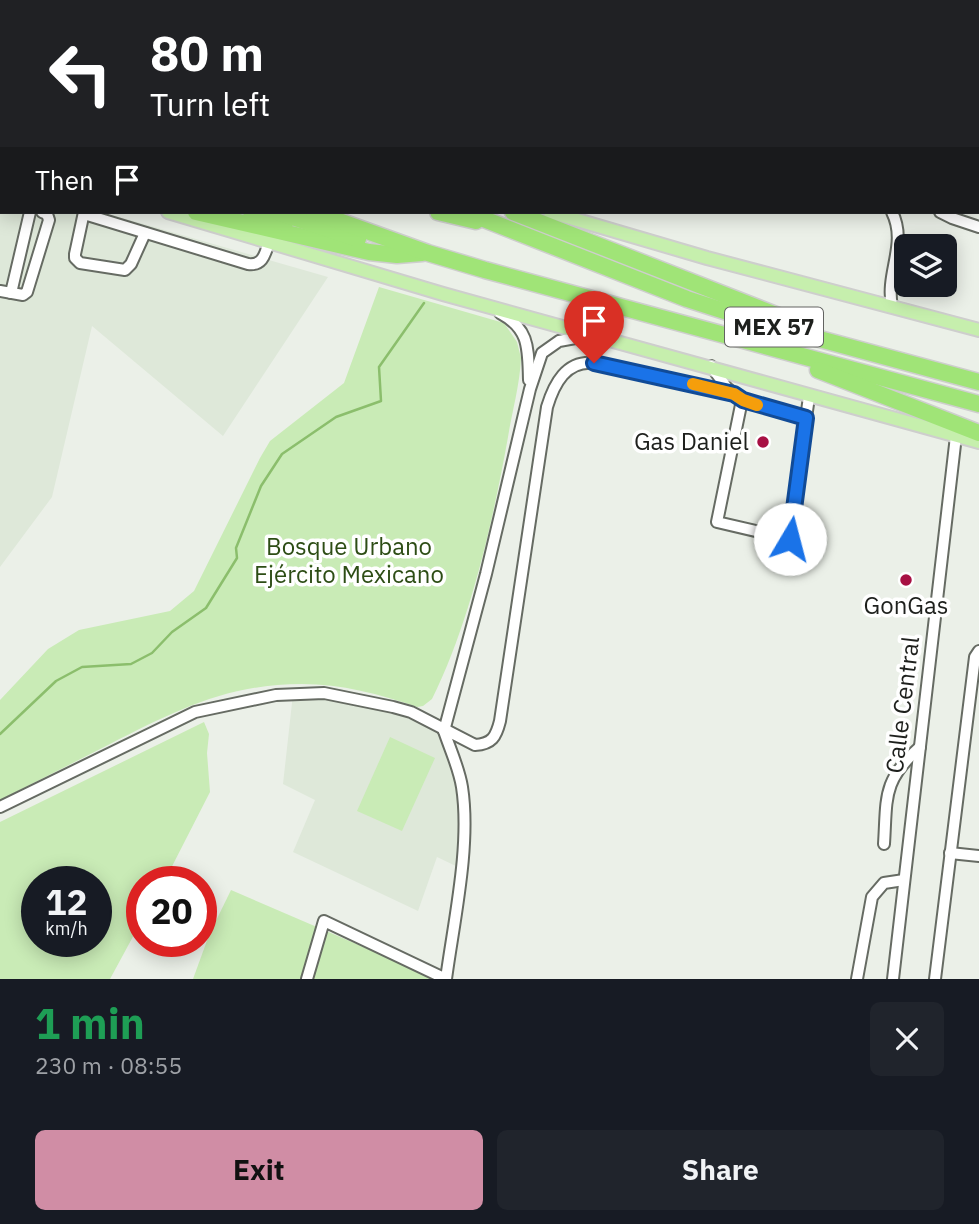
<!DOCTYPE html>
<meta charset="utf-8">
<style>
:root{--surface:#171b24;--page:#20242c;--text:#f1f3f6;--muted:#9ea1a6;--accent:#d08da5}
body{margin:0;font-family:"IBM Plex Sans",sans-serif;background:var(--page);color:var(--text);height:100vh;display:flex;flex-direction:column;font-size:26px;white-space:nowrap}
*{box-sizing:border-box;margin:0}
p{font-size:23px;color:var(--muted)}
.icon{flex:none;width:38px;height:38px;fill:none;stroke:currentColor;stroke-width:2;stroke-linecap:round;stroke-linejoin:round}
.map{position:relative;height:979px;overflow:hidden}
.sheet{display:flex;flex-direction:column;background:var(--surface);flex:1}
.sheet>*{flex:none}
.guide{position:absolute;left:0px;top:0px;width:980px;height:214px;box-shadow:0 4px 18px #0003;background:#202124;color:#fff;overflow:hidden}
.tools{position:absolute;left:894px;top:234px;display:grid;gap:14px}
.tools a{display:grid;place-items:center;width:63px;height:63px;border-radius:10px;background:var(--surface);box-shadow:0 4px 18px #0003;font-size:35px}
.speed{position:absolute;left:21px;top:866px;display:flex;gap:14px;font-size:35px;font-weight:700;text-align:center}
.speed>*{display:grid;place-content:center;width:91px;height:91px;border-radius:50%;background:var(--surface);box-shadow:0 4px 18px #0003;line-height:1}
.speed small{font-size:18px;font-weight:400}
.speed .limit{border:10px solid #d22;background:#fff;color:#111}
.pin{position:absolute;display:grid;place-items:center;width:60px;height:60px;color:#fff;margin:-72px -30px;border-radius:50% 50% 50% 0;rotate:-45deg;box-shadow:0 0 7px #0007}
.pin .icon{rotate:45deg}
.me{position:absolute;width:77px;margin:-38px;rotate:8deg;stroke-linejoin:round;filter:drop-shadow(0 0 5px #0008)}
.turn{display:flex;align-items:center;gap:24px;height:147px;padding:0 35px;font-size:32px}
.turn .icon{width:91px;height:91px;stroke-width:2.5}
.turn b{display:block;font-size:49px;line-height:60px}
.then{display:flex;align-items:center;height:66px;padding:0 35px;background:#0003;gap:14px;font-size:26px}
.round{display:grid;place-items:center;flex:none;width:74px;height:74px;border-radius:10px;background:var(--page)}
.summary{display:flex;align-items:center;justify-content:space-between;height:119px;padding:0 35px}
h1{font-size:42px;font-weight:700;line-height:52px;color:#1e9e55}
.action{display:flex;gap:14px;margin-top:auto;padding:14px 35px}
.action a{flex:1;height:80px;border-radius:10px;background:var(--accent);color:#111;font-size:28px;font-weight:700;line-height:80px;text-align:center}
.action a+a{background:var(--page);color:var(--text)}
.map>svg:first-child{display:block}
.built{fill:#dee8d9}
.green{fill:#c9ebb6;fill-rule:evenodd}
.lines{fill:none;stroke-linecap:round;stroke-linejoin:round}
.stream{stroke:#8bbe6c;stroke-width:2.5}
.minor-casing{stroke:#666b63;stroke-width:14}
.major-casing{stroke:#cececd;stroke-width:16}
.highway-casing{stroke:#cececd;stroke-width:19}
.minor{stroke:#fff;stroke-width:10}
.major{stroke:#c6efad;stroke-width:12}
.highway{stroke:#a0e477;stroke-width:16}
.route-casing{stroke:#114b97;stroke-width:18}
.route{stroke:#1a73e8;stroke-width:12}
.slow{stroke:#f59e0b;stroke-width:12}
.poi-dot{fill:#a71043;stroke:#fff;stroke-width:2.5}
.labels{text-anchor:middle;stroke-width:7;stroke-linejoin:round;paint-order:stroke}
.shield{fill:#fff;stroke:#626361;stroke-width:2}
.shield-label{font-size:23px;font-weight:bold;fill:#1e201d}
.poi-label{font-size:24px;fill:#1e201d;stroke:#fff;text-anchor:end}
.park-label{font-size:24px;fill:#2d4d15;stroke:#fff}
.street-label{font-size:24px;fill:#1e201d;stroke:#fff}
</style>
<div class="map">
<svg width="979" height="979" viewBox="0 0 979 979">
<rect width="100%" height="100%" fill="#ebf0e8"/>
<!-- built -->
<g class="built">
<path d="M 0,0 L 252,0 L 256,2 L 2,2 L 2,53 Z"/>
<path d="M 0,182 L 2,212 L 102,212 L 328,277 L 223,436 L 92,326 L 52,497 L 0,567 Z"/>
<path d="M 293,694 L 393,707 L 444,731 L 462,784 L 460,868 L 437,857 L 418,911 L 293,852 L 315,800 L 283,784 Z"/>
</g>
<!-- green -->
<g class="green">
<path d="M 309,0 L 583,0 L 582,2 Z"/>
<path d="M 379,287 L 504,323 L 517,342 L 521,358 C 520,384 512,412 508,437 C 493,521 470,623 432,699 L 423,706 L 417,707 C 380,694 341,684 302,684 C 227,684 175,711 110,744 C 73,763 37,781 0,800 L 0,700 L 48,649 L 79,630 L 170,611 L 194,591 L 260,458 L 270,441 L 344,383 Z"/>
<path d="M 204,722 L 209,734 L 207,753 L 210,792 L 164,882 L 142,882 L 142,920 L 110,979 L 0,979 L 0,822 ZM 96,882 L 96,942 L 37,942 L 37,882 Z"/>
<path d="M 390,737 L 435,758 L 402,831 L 357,811 Z"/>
<path d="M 231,890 L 438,979 L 193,979 L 209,935 Z"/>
</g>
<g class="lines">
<!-- stream -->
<g class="stream">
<path d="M 605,2 L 606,0"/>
<path d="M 0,734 L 56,681 L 82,667 L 131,664 L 152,653 L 172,632 L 206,608 L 237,558 L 236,548 L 261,486 L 282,454 L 336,417 L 381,401 L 379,367 L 424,303"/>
</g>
<defs>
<g id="minor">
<path d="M 743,0 L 746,2"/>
<path d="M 519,2 L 520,0"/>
<path d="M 564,2 L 565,0"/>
<path d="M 705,2 L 706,0"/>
<path d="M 805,2 L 807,0"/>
<path d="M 907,2 L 909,0"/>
<path d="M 978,199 L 979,196"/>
<path d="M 84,212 L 75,254 L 75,258 L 80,263 L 125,270 L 131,264 L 145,233"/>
<path d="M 892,212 C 908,244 885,273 892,306"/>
<path d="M 940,212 L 952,218 L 979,227"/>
<path d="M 84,214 L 248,264 C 263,266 265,254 269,242"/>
<path d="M 0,291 L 23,295 L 27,292 L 49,220 L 47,214 L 42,212"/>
<path d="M 11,293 L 30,212"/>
<path d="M 500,313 C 530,329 528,349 529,380"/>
<path d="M 711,366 L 727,388 L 742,400 L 806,418 L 809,397"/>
<path d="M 742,400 L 717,522 L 790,539 L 806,418"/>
<path d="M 444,731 L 486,574 L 530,389 L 542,353 L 559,341 L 592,335"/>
<path d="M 444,731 C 450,749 459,768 462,787 C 471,845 454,920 446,979"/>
<path d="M 0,807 L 195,712 L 276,695 L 324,693 L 393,707 L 411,712 L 475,745 C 492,744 496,737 500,721 L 547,407 C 554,384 566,360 594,363 L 734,394"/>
<path d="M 884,844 C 887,797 882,781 920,747"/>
<path d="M 950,853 L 979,856"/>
<path d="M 307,979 L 324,921 L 446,979"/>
<path d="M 857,979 L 872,897 L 884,883 L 904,880"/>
<path d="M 893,979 L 956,436"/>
<path d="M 935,979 L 975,657 L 979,651"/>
</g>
<g id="major">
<path d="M 0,61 L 2,61"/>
<path d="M 0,162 L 2,162"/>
<path d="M 168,212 L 443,294 L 979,442"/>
<path d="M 550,212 L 707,258 L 979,330"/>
</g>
<g id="highway">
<path d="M 0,95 L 2,95"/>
<path d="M 0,119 L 2,120"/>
<path d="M 0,135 L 2,135"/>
<path d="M 196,212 L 369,252 L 397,255 L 422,253"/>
<path d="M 251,212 L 285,223"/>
<path d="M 277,212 L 358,239"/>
<path d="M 314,212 L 428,253 L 485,270 L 979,404"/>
<path d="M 438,212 L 476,221"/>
<path d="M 466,212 L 687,299 L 764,324 L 979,382"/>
<path d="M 513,212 L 799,324"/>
<path d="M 818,370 L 979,433"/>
</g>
</defs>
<!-- minor casing -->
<use href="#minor" class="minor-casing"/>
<!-- major casing -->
<use href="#major" class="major-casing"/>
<!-- highway casing -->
<use href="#highway" class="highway-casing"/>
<!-- minor -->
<use href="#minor" class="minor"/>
<!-- major -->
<use href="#major" class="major"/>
<!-- highway -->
<use href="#highway" class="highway"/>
</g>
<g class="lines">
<defs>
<path id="route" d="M 594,363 L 734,394 L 743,400 L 806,418 L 790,539"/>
</defs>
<!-- route casing -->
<use href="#route" class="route-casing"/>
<!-- route -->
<use href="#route" class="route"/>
<!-- slow -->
<path class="slow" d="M 693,384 L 734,394 L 743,400 L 757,405"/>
</g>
<!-- markers -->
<g class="poi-dot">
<circle cx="763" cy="442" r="7"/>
<circle cx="906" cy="580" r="7"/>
</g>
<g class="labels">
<!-- shield labels -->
<rect class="shield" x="725" y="307.5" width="98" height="39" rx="5"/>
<g class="shield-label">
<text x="774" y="335">MEX 57</text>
</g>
<!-- poi labels -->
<g class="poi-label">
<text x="749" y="450">Gas Daniel</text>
<text x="906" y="614" text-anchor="middle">GonGas</text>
</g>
<!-- park labels -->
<g class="park-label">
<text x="349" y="555">Bosque Urbano<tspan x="349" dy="28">Ejército Mexicano</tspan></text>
</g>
<!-- street labels -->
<g class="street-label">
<text transform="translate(903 705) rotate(-83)" y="8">Calle Central</text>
</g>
</g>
</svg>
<div class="tools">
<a><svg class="icon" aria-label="layers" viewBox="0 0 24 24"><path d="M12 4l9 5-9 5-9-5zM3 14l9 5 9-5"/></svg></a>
</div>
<div class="speed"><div>12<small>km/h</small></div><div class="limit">20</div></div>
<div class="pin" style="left:594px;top:363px;background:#d93025"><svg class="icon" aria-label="arrive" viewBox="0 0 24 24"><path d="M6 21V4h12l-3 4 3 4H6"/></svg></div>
<svg class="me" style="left:790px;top:539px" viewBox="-20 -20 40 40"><circle r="19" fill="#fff"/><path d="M0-13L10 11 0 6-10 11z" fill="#1a73e8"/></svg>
<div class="guide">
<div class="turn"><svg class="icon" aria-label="left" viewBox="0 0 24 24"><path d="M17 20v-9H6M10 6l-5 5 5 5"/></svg><div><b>80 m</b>Turn left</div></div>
<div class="then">Then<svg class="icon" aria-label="arrive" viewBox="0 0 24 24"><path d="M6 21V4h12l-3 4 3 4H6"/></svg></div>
</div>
</div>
<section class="sheet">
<div class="summary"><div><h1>1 min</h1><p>230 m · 08:55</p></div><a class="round"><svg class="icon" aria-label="close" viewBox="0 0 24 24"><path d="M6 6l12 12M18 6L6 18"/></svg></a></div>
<div class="action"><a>Exit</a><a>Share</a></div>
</section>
